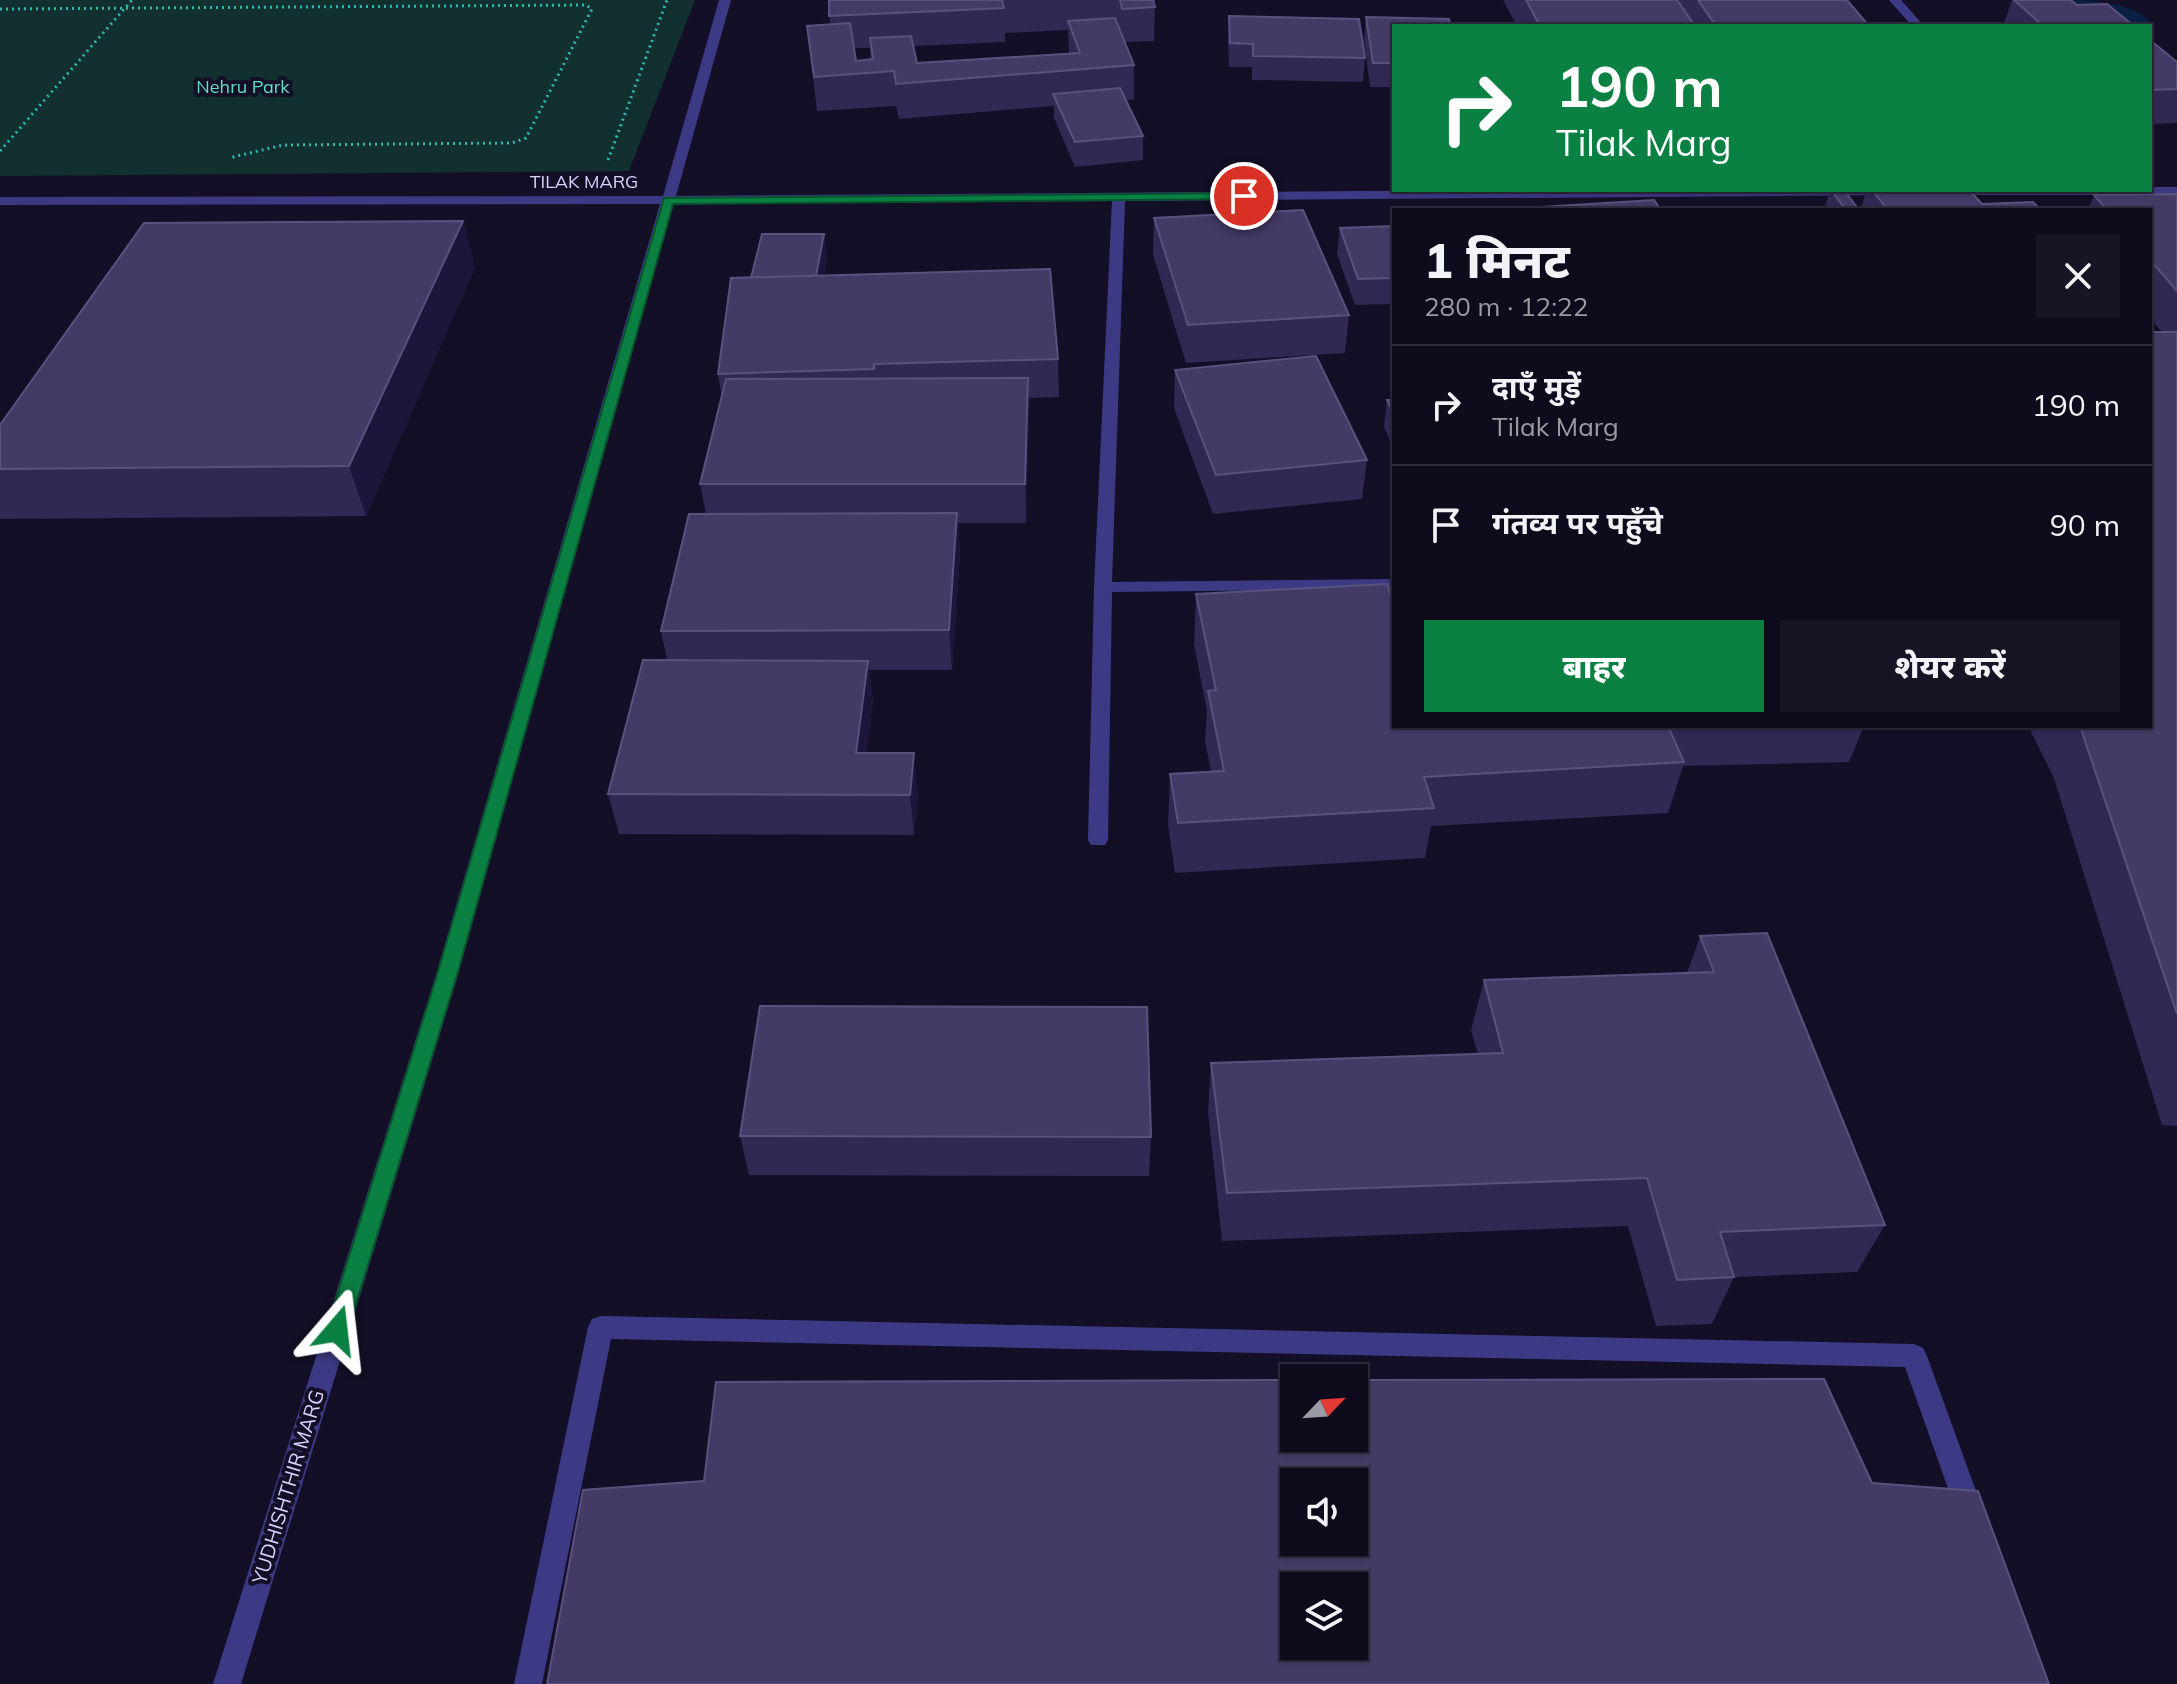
<!DOCTYPE html>
<html lang="hi">
<meta charset="utf-8">
<style>
:root{--surface:#0e0b1c;--page:#171425;--text:#f1f3f6;--muted:#9b9ba3;--line:#2e2b3b;--accent:#0b8043}
body{margin:0;font-family:Mulish,"Noto Sans Devanagari",sans-serif;background:var(--page);color:var(--text);height:100vh;display:flex;flex-direction:column;font-size:30px;white-space:nowrap}
*{box-sizing:border-box;margin:0}
p{font-size:26px;color:var(--muted)}
.icon{flex:none;width:44px;height:44px;fill:none;stroke:currentColor;stroke-width:2;stroke-linecap:round;stroke-linejoin:round}
.map{position:relative;flex:1;overflow:hidden}
.side{position:absolute;left:1392px;top:208px;width:760px;height:520px;display:flex;flex-direction:column;background:var(--surface);border-radius:0px;box-shadow:0 2px 6px #0004,0 0 0 2px var(--line)}
.side>*{flex:none}
.guide{position:absolute;left:1392px;top:24px;width:760px;height:168px;border-radius:0px;box-shadow:0 2px 6px #0004,0 0 0 2px var(--line);background:#0b8043;color:#fff;overflow:hidden}
.needle{width:52px;rotate:65deg}
.controls{position:absolute;left:1280px;top:1364px;display:grid;gap:16px}
.controls a{display:grid;place-items:center;width:88px;height:88px;border-radius:0px;background:var(--surface);box-shadow:0 2px 6px #0004,0 0 0 2px var(--line);font-size:40px}
.pin{position:absolute;display:grid;place-items:center;width:68px;height:68px;color:#fff;margin:-34px;border:4px solid #fff;border-radius:50%;box-shadow:0 2px 8px #0007}
.me{position:absolute;width:88px;margin:-44px;rotate:17deg;stroke-linejoin:round;filter:drop-shadow(0 0 6px #0008)}
.turn{display:flex;align-items:center;gap:28px;height:168px;padding:0 32px;font-size:36px}
.turn .icon{width:104px;height:104px;stroke-width:2.5}
.turn b{display:block;font-size:56px;line-height:68px}
.round{display:grid;place-items:center;flex:none;width:84px;height:84px;border-radius:0px;background:var(--page)}
.headline{display:flex;align-items:center;justify-content:space-between;height:136px;padding:0 32px}
h1{font-size:48px;font-weight:800;line-height:60px}
.cta{display:flex;gap:16px;margin-top:auto;padding:16px 32px}
.cta a{flex:1;height:92px;border-radius:0px;background:var(--accent);color:#fff;font-size:32px;font-weight:800;line-height:92px;text-align:center}
.cta a+a{background:var(--page);color:var(--text)}
ul{padding:0;list-style:none}
li{display:flex;align-items:center;gap:24px;height:120px;padding:0 32px;border-top:2px solid var(--line)}
li div{flex:1}
li b{display:block;font-size:30px}
li em{font-style:normal}
.map>svg:first-child{display:block}
.green{fill:#12302f}
.lines{fill:none;stroke-linecap:round;stroke-linejoin:round}
.canal{fill:#0a1f44;fill-rule:evenodd}
.path{stroke:#2fb8b0;stroke-width:3;stroke-dasharray:2 4;stroke-linecap:butt}
.lane{fill:#3d3a85;fill-rule:evenodd}
.street{fill:#3d3a85;fill-rule:evenodd}
.wall{fill:#312854;fill-rule:evenodd}
.shaded-wall{fill:#1d163a}
.building{fill:#433a66;stroke:#5a527e;stroke-width:2;fill-rule:evenodd}
.route{fill:#0b8043;stroke:#07532c;stroke-width:2}
.labels{text-anchor:middle;stroke-width:8;stroke-linejoin:round;paint-order:stroke}
.far-park-label{font-size:18px;fill:#5fe0c0;stroke:#130f26}
.far-street-label{font-size:18px;fill:#d9d4ff;stroke:#130f26}
.street-label{font-size:20px;fill:#d9d4ff;stroke:#130f26}
</style>
<div class="map">
<svg width="2177" height="1684" viewBox="0 0 2177 1684">
<rect width="100%" height="100%" fill="#130f26"/>
<!-- green -->
<path class="green" d="M 0,0 L 695,0 L 629,171 L 0,176 Z"/>
<g class="lines">
<!-- canal -->
<path class="canal" d="M 2056,0 C 2087,0 2134,0 2155,26 L 2150,33 L 2150,26 C 2119,26 2075,29 2056,0 Z"/>
<!-- path -->
<g class="path">
<path d="M 0,9 L 586,5 L 592,9 L 526,138 L 512,143 L 283,145 L 229,158"/>
<path d="M 0,151 L 132,0"/>
<path d="M 608,160 L 667,0"/>
</g>
<!-- lane -->
<path class="lane" d="M 601,1316 L 1914,1344 L 1923,1348 L 1927,1356 L 1984,1513 L 1980,1522 L 1970,1526 L 1960,1522 L 1905,1367 L 611,1339 L 542,1684 L 514,1684 L 588,1327 L 592,1319 Z"/>
<!-- street -->
<g class="street">
<path d="M 719,0 L 731,0 L 676,196 L 1493,190 L 1899,191 L 1892,195 L 1125,201 L 1112,582 L 1394,579 L 1394,589 L 1112,592 L 1108,840 L 1105,845 L 1091,845 L 1088,840 L 1094,587 L 1112,201 L 673,204 L 458,975 L 241,1684 L 213,1684 L 436,975 L 660,204 L 0,205 L 0,197 L 663,196 Z"/>
<path d="M 1889,0 L 1901,0 L 1924,26 L 1912,26 Z"/>
<path d="M 2150,187 L 2177,187 L 2177,195 L 1944,195 L 1937,191 L 2150,190 Z"/>
</g>
</g>
<!-- wall -->
<g class="wall">
<path d="M 829,0 L 1155,0 L 1155,2 L 1153,2 L 1155,7 L 1154,41 L 1125,42 L 1134,65 L 1134,99 L 1126,100 L 1143,136 L 1143,160 L 1075,167 L 1054,118 L 1054,106 L 899,119 L 896,106 L 817,111 L 807,26 L 830,24 ZM 1068,30 L 1069,53 L 917,63 L 913,46 L 1005,42 L 1005,33 ZM 854,48 L 870,48 L 871,59 L 856,61 Z"/>
<path d="M 1503,0 L 1847,0 L 1869,26 L 1517,26 Z"/>
<path d="M 2012,0 L 2071,0 L 2077,5 L 2134,26 L 2003,26 Z"/>
<path d="M 1229,16 L 1365,58 L 1363,82 L 1252,80 L 1252,67 L 1229,67 L 1228,40 Z"/>
<path d="M 1366,17 L 1394,26 L 1394,137 L 1390,108 L 1392,87 L 1370,87 L 1364,40 Z"/>
<path d="M 2150,40 L 2177,62 L 2177,123 L 2150,124 Z"/>
<path d="M 1830,190 L 1844,190 L 1859,210 L 1824,210 Z"/>
<path d="M 1867,190 L 1969,190 L 1982,204 L 2041,210 L 1860,210 Z"/>
<path d="M 2177,194 L 2177,1126 L 2162,1125 L 2054,778 L 2028,726 L 2150,726 L 2162,332 L 2150,318 L 2150,210 L 2088,210 L 2094,195 Z"/>
<path d="M 1154,218 L 1349,315 L 1345,353 L 1186,363 L 1153,255 Z"/>
<path d="M 463,221 L 475,267 L 366,516 L 0,519 L 0,425 Z"/>
<path d="M 1394,226 L 1394,304 L 1355,305 L 1337,254 L 1340,228 Z"/>
<path d="M 824,234 L 827,259 L 824,275 L 1058,359 L 1059,397 L 1029,398 L 1026,523 L 958,523 L 960,553 L 952,670 L 869,670 L 873,701 L 866,753 L 918,793 L 914,835 L 619,834 L 608,794 L 667,660 L 661,631 L 706,514 L 700,484 L 722,398 L 718,374 L 751,278 Z"/>
<path d="M 1175,370 L 1367,460 L 1362,499 L 1213,514 L 1174,408 Z"/>
<path d="M 1387,400 L 1394,400 L 1394,450 L 1384,427 Z"/>
<path d="M 1196,594 L 1394,726 L 1864,726 L 1849,762 L 1683,766 L 1668,813 L 1431,826 L 1425,858 L 1175,873 L 1168,825 L 1170,774 L 1211,771 L 1205,741 L 1207,711 L 1194,644 Z"/>
<path d="M 1700,936 L 1885,1225 L 1857,1272 L 1734,1277 L 1712,1324 L 1656,1326 L 1628,1226 L 1222,1241 L 1208,1112 L 1211,1063 L 1478,1054 L 1471,1030 L 1484,980 L 1687,973 Z"/>
<path d="M 740,1136 L 1151,1137 L 1149,1176 L 749,1175 Z"/>
</g>
<!-- shaded-wall -->
<g class="shaded-wall">
<path d="M 463,221 L 475,267 L 366,516 L 349,466 Z"/>
<path d="M 824,234 L 827,259 L 818,306 L 815,280 Z"/>
<path d="M 1028,378 L 1029,417 L 1026,523 L 1025,484 Z"/>
<path d="M 957,513 L 960,553 L 952,670 L 949,630 Z"/>
<path d="M 868,661 L 873,701 L 861,793 L 856,753 Z"/>
<path d="M 914,753 L 918,793 L 914,835 L 910,795 Z"/>
</g>
<!-- building -->
<g class="building">
<path d="M 829,0 L 1002,0 L 1004,8 L 829,16 Z"/>
<path d="M 1120,0 L 1153,0 L 1155,7 L 1122,9 Z"/>
<path d="M 1526,0 L 1677,0 L 1695,26 L 1540,26 Z"/>
<path d="M 1698,0 L 1847,0 L 1869,26 L 1716,26 Z"/>
<path d="M 2014,0 L 2071,0 L 2077,5 L 2107,4 L 2134,26 L 2043,26 Z"/>
<path d="M 1229,16 L 1359,19 L 1365,58 L 1253,56 L 1253,44 L 1230,43 Z"/>
<path d="M 1366,17 L 1449,19 L 1451,26 L 1394,26 L 1394,63 L 1373,63 Z"/>
<path d="M 1115,18 L 1134,65 L 896,84 L 894,71 L 814,77 L 807,26 L 850,23 L 856,61 L 873,59 L 870,38 L 911,36 L 917,63 L 1080,53 L 1068,21 Z"/>
<path d="M 2150,40 L 2177,62 L 2177,89 L 2150,90 Z"/>
<path d="M 1120,88 L 1143,136 L 1075,142 L 1053,94 Z"/>
<path d="M 1831,190 L 1844,190 L 1859,210 L 1846,210 Z"/>
<path d="M 1872,190 L 1969,190 L 1982,204 L 2033,202 L 2041,210 L 1888,210 Z"/>
<path d="M 2177,194 L 2177,291 L 2150,260 L 2150,210 L 2107,210 L 2094,195 Z"/>
<path d="M 1654,200 L 1661,210 L 1508,210 L 1507,209 Z"/>
<path d="M 1303,210 L 1349,315 L 1188,325 L 1154,218 Z"/>
<path d="M 463,221 L 349,466 L 0,469 L 0,425 L 144,223 Z"/>
<path d="M 1394,226 L 1394,278 L 1358,279 L 1340,228 Z"/>
<path d="M 762,234 L 824,234 L 816,276 L 751,278 Z"/>
<path d="M 1050,269 L 1058,359 L 874,364 L 874,369 L 718,374 L 731,278 Z"/>
<path d="M 2150,332 L 2177,332 L 2177,1014 L 2080,726 L 2150,726 Z"/>
<path d="M 1316,356 L 1367,460 L 1216,475 L 1175,370 Z"/>
<path d="M 1028,378 L 1025,484 L 700,484 L 726,379 Z"/>
<path d="M 1387,400 L 1394,400 L 1394,414 Z"/>
<path d="M 957,513 L 949,630 L 661,631 L 689,514 Z"/>
<path d="M 1387,584 L 1394,606 L 1394,726 L 1668,726 L 1684,762 L 1424,777 L 1434,808 L 1178,823 L 1170,774 L 1224,771 L 1208,691 L 1216,690 L 1196,594 Z"/>
<path d="M 643,660 L 868,661 L 856,753 L 914,753 L 910,795 L 608,794 Z"/>
<path d="M 1767,933 L 1885,1225 L 1720,1232 L 1734,1277 L 1677,1280 L 1647,1178 L 1227,1193 L 1211,1063 L 1503,1053 L 1484,980 L 1714,972 L 1700,936 Z"/>
<path d="M 760,1006 L 1147,1007 L 1151,1137 L 740,1136 Z"/>
<path d="M 1824,1379 L 1872,1483 L 1978,1491 L 2049,1684 L 547,1684 L 583,1490 L 704,1481 L 716,1382 L 1294,1380 L 1294,1438 L 1354,1438 L 1354,1380 ZM 1294,1482 L 1354,1482 L 1354,1542 L 1294,1542 ZM 1294,1586 L 1354,1586 L 1354,1646 L 1294,1646 Z"/>
</g>
<!-- route -->
<path class="route" d="M 1244,193 L 1250,196 L 1249,199 L 673,204 L 457,975 L 348,1330 L 345,1337 L 337,1340 L 329,1337 L 326,1330 L 437,975 L 664,198 Z"/>
<g class="labels">
<!-- far-park labels -->
<g class="far-park-label">
<text x="243" y="93">Nehru Park</text>
</g>
<!-- far-street labels -->
<g class="far-street-label">
<text x="584" y="188">TILAK MARG</text>
</g>
<!-- street labels -->
<g class="street-label">
<text transform="translate(288 1487) rotate(-73)" y="7">YUDHISHTHIR MARG</text>
</g>
</g>
</svg>
<div class="controls">
<a><svg class="needle" viewBox="-14 -14 28 28"><path d="M0-13l5 13h-10z" fill="#e53935"/><path d="M0 13l5-13h-10z" fill="#9b9ba3"/></svg></a>
<a><svg class="icon" aria-label="sound" viewBox="0 0 24 24"><path d="M4 9h4l5-4v14l-5-4H4zM17 9q2 3 0 6"/></svg></a>
<a><svg class="icon" aria-label="layers" viewBox="0 0 24 24"><path d="M12 4l9 5-9 5-9-5zM3 14l9 5 9-5"/></svg></a>
</div>
<div class="pin" style="left:1244px;top:196px;background:#d93025"><svg class="icon" aria-label="arrive" viewBox="0 0 24 24"><path d="M6 21V4h12l-3 4 3 4H6"/></svg></div>
<svg class="me" style="left:337px;top:1330px" viewBox="-20 -20 40 40"><path d="M0-17L14 15 0 8-14 15z" fill="#0b8043" stroke="#fff" stroke-width="4"/></svg>
<div class="guide">
<div class="turn"><svg class="icon" aria-label="right" viewBox="0 0 24 24"><path d="M7 20v-9h11M14 6l5 5-5 5"/></svg><div><b>190 m</b>Tilak Marg</div></div>
</div>
<section class="side">
<div class="headline"><div><h1>1 मिनट</h1><p>280 m · 12:22</p></div><a class="round"><svg class="icon" aria-label="close" viewBox="0 0 24 24"><path d="M6 6l12 12M18 6L6 18"/></svg></a></div>
<ul>
<li><svg class="icon" aria-label="right" viewBox="0 0 24 24"><path d="M7 20v-9h11M14 6l5 5-5 5"/></svg><div><b>दाएँ मुड़ें</b><p>Tilak Marg</p></div><em>190 m</em></li>
<li><svg class="icon" aria-label="arrive" viewBox="0 0 24 24"><path d="M6 21V4h12l-3 4 3 4H6"/></svg><div><b>गंतव्य पर पहुँचे</b></div><em>90 m</em></li>
</ul>
<div class="cta"><a>बाहर</a><a>शेयर करें</a></div>
</section>
</div>
